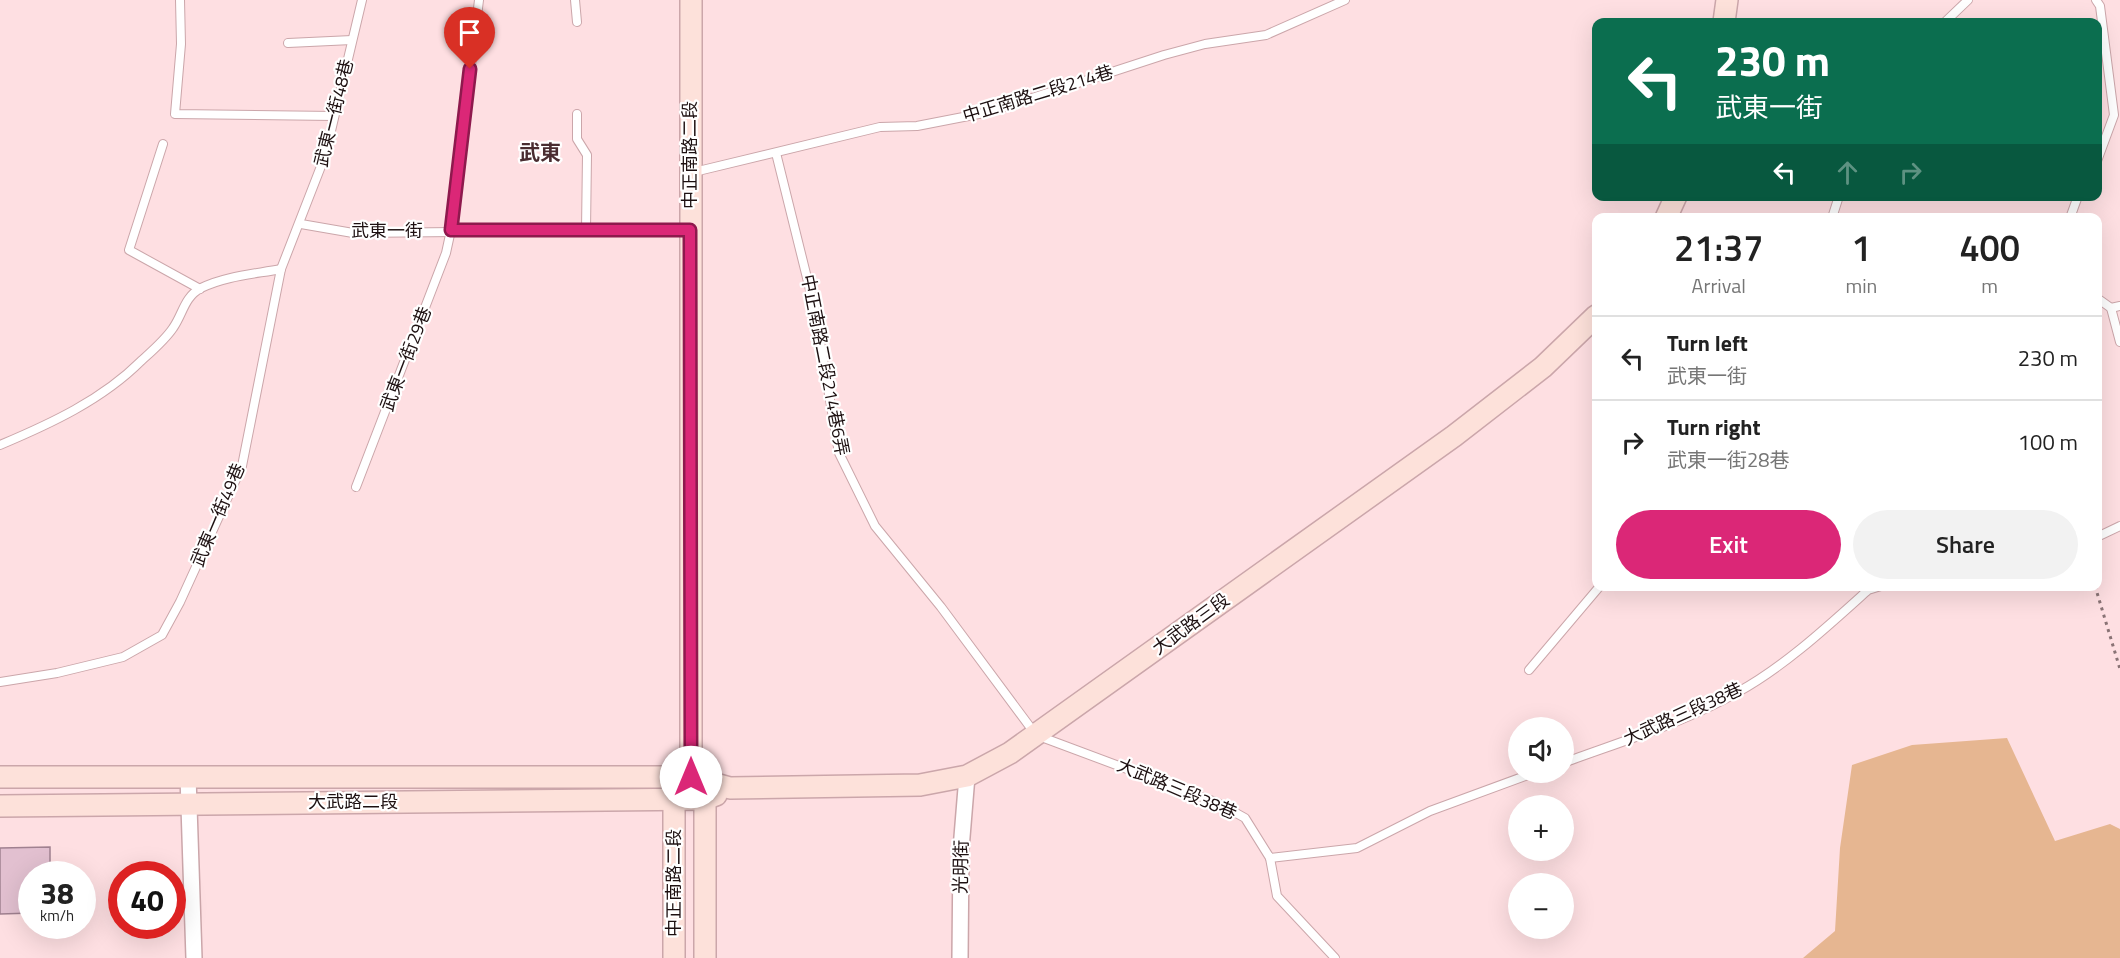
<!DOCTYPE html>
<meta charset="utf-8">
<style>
:root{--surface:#fff;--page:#f2f2f2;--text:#222;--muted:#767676;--line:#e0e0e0;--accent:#db2777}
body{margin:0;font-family:"Titillium Web","Noto Sans TC",sans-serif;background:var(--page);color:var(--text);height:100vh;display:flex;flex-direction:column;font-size:22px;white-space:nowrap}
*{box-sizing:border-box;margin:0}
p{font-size:20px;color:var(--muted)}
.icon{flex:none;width:33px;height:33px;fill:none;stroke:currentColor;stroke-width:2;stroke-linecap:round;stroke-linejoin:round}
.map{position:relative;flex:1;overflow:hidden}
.sheet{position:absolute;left:1592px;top:213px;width:510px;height:378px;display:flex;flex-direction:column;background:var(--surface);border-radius:12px;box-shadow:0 6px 24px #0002}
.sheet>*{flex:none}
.hud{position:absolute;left:1592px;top:18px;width:510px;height:183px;border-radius:12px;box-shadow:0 6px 24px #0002;background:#0b6e4f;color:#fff;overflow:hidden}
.controls{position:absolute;left:1508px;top:717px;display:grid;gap:12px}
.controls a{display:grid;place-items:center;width:66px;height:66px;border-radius:50%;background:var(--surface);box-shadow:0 6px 24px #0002;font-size:30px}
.speed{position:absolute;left:18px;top:861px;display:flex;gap:12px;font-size:30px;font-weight:700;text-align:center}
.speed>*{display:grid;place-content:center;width:78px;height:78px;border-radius:50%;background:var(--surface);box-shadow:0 6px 24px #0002;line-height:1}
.speed small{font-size:15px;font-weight:400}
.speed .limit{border:9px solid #d22;background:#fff;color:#111}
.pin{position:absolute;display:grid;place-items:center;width:51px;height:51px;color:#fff;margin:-62px -26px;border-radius:50% 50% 50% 0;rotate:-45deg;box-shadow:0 0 6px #0007}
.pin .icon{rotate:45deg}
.me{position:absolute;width:66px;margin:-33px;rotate:0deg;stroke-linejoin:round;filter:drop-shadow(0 0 4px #0008)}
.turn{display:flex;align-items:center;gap:21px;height:126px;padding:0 24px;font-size:27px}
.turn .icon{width:78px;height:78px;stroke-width:2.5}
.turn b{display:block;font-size:42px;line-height:51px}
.lanes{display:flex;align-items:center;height:57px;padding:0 24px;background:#0003;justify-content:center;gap:30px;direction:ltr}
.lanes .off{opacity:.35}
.eta{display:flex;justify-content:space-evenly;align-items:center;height:102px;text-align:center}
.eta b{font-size:36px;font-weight:600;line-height:42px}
.primary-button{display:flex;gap:12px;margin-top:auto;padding:12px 24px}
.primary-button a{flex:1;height:69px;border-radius:36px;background:var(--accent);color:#fff;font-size:24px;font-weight:600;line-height:69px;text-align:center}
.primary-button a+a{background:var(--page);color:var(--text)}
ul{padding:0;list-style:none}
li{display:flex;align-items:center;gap:18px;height:84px;padding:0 24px;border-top:2px solid var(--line)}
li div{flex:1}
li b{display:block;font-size:22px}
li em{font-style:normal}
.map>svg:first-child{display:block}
.green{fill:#e6b691}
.building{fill:#e2c0d0;stroke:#a08190;stroke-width:1.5}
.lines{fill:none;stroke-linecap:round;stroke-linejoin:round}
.lane-casing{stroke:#cba6aa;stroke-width:10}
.street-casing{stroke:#cba6aa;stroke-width:18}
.secondary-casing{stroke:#cba6aa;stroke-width:24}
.path{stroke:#897375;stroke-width:3;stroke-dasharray:3 4.5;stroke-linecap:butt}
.lane{stroke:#fff;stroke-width:8}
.street{stroke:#fff;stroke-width:15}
.secondary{stroke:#fde1da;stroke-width:21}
.route-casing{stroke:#8e194d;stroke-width:15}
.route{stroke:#db2777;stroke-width:10}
.labels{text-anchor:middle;stroke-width:4.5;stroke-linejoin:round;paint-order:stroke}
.street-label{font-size:18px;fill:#1d1011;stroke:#fff}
.quarter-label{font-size:21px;font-weight:bold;fill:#492c30;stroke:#fff}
</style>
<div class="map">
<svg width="2120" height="958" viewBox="0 0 2120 958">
<rect width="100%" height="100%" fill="#fedfe2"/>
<!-- green -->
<path class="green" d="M 2007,738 L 2055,841 L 2110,824 L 2120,829 L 2120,958 L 1803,958 L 1835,931 L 1840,848 L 1852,765 L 1912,745 Z"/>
<!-- building -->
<path class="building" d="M 50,847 L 50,874 L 32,874 L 32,913 L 0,914 L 0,848 Z"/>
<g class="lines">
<defs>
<g id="lane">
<path d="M 180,0 L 181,44 L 175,114 L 334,116"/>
<path d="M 575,0 L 577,22"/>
<path d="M 2096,0 L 2100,6 L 2114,115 L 2097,161"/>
<path d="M 1945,22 L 1968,0"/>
<path d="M 288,43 L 352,40"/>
<path d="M 577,114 L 577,139 L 587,155 L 586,230"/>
<path d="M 163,144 L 129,250 L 200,289"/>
<path d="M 776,153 L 814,306 L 839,453 L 875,526 L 941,607 L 1036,735 L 1218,803 L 1245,818 L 1270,858 L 1357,848 L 1430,811 L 1536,772"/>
<path d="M 694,172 L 880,127 L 917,126 L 989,112 L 1164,55 L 1205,44 L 1266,35 L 1345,0"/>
<path d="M 1832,218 L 1839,196"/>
<path d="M 2070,218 L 2078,196"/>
<path d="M 301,224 L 353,233 L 688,230"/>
<path d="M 2097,298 L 2111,308 L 2120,342"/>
<path d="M 2111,308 L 2120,306"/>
<path d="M 0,445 C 50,424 102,400 141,361 C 152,351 165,340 173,328 C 183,314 184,297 201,288 C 225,276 255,274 281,269"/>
<path d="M 356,487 L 446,253 L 451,230 L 479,0"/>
<path d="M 2097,537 L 2120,526"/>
<path d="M 1529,670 L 1600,586"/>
<path d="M 0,682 L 57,673 L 123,657 L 162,635 L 180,602 L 242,466 L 281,269 L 325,156 L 362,0"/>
<path d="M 1563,763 C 1620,742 1686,722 1738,692 C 1785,666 1828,626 1868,590 L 1881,586"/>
<path d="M 1270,858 L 1277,896 L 1335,958"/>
</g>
<g id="street">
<path d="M 188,776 L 194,958"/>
<path d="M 960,958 L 961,849 L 967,776"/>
</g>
<g id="secondary">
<path d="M 691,0 L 691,777 L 705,799 L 705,958"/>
<path d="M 1724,22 L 1727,0"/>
<path d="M 1666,218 L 1676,196"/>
<path d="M 0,777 L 691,777 L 730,788 L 920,785 L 967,776 L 1010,753 L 1454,436 L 1543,367 L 1596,316"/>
<path d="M 0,806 L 705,799 L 716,795"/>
<path d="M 674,958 L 674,799 L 681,790"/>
</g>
</defs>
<!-- lane casing -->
<use href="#lane" class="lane-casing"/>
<!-- street casing -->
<use href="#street" class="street-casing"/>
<!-- secondary casing -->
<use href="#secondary" class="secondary-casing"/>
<!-- path -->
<path class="path" d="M 2095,586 L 2120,669"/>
<!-- lane -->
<use href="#lane" class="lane"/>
<!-- street -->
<use href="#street" class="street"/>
<!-- secondary -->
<use href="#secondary" class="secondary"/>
</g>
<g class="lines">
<defs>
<path id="route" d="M 470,69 L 451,230 L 690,230 L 691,777"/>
</defs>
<!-- route casing -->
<use href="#route" class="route-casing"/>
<!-- route -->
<use href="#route" class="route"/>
</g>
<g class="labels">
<!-- street labels -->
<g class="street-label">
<text transform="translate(1038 94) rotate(-17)" y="6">中正南路二段214巷</text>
<text transform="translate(334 113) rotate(-76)" y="6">武東一街48巷</text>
<text transform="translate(690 155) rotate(-90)" y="6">中正南路二段</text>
<text x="387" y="237">武東一街</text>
<text transform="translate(406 359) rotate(-69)" y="6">武東一街29巷</text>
<text transform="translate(825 365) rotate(79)" y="6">中正南路二段214巷6弄</text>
<text transform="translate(218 515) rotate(-67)" y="6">武東一街49巷</text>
<text transform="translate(1191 624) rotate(-36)" y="6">大武路三段</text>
<text transform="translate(1683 714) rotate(-24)" y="6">大武路三段38巷</text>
<text transform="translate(1177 789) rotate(23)" y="6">大武路三段38巷</text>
<text x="353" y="808">大武路二段</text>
<text transform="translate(961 867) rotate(-89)" y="6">光明街</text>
<text transform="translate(674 883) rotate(-90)" y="6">中正南路二段</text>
</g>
<!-- quarter labels -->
<g class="quarter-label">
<text x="540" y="160">武東</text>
</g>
</g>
</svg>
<div class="controls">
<a><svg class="icon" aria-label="sound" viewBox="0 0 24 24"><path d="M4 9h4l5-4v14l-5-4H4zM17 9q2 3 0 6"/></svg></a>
<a>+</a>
<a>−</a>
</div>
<div class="speed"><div>38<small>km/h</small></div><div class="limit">40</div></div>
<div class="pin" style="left:470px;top:69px;background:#d93025"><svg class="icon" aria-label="arrive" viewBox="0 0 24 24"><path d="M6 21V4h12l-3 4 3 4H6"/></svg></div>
<svg class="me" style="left:691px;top:777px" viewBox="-20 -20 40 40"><circle r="19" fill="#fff"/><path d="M0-13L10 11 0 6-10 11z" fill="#db2777"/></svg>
<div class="hud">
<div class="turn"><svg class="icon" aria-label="left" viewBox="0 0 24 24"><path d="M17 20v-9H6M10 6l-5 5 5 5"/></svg><div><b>230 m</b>武東一街</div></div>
<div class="lanes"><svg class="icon" aria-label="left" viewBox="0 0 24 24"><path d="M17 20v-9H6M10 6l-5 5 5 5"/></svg><svg class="icon off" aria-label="ahead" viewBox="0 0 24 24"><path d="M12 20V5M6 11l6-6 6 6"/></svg><svg class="icon off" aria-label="right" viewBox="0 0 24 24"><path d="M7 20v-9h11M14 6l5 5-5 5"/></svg></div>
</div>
<section class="sheet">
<div class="eta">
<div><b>21:37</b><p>Arrival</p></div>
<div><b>1</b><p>min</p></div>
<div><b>400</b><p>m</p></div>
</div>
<ul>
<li><svg class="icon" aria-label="left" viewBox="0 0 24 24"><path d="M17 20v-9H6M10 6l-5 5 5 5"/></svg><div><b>Turn left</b><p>武東一街</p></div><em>230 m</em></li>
<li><svg class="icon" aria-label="right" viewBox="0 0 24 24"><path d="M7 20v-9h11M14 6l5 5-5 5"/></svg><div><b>Turn right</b><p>武東一街28巷</p></div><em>100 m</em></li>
</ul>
<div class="primary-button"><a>Exit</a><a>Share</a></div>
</section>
</div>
